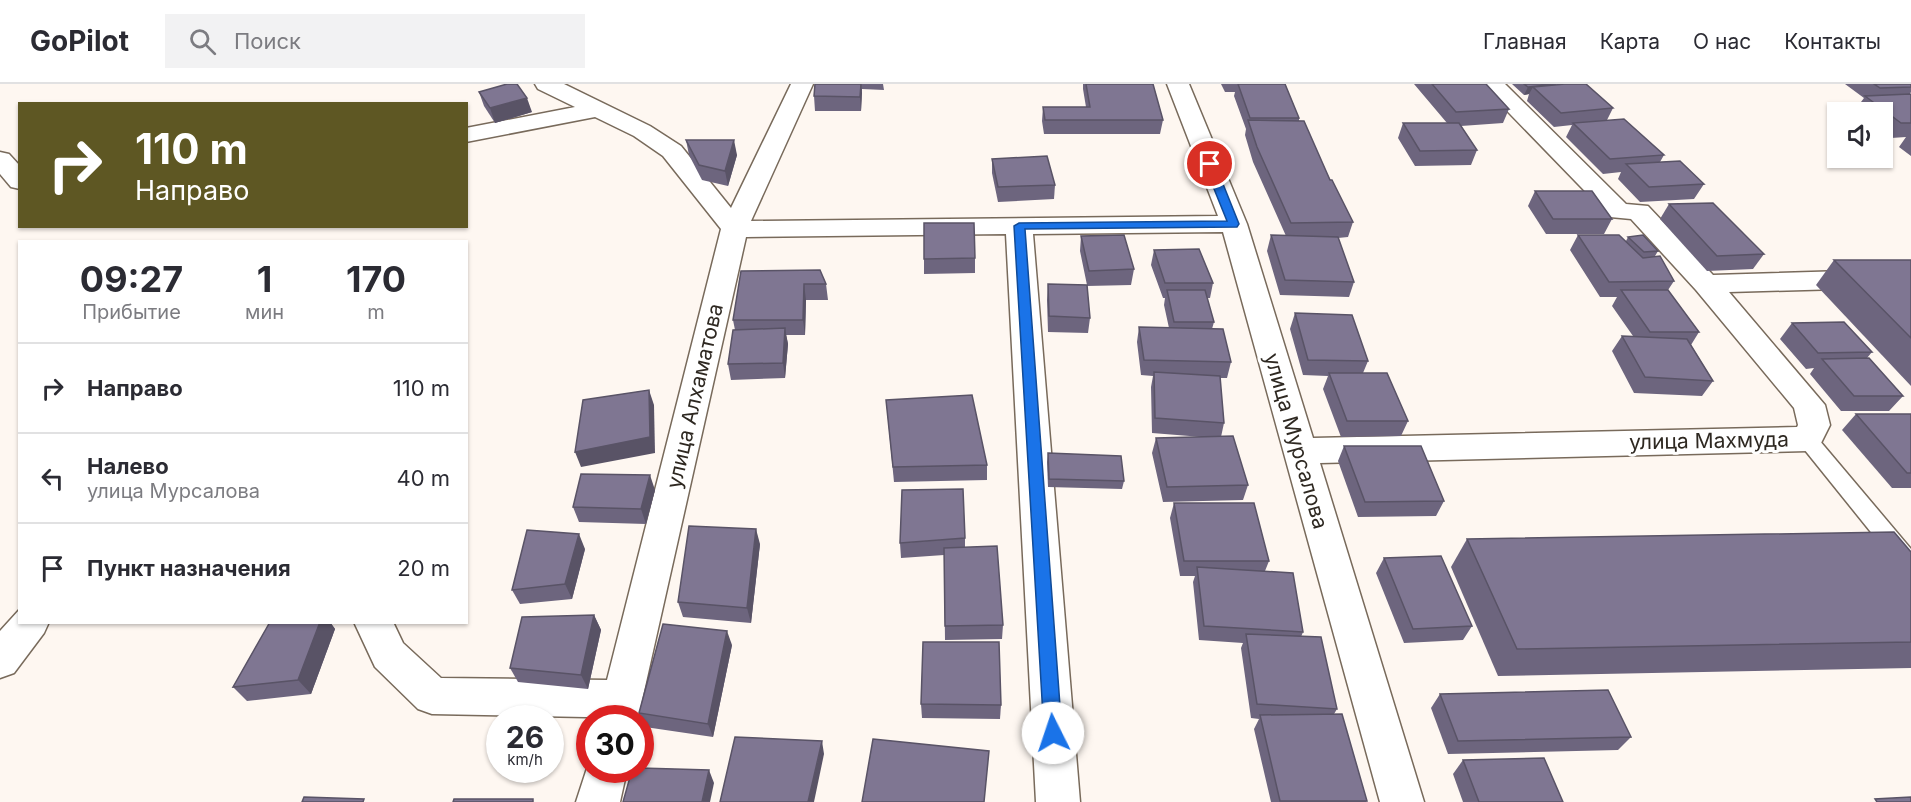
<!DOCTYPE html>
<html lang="ru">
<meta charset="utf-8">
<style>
:root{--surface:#fff;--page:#f2f2f3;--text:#2b2b33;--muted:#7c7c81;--line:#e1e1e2}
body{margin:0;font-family:Inter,sans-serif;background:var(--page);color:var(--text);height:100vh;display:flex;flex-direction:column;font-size:22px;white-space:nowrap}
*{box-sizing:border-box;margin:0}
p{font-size:20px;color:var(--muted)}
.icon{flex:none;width:33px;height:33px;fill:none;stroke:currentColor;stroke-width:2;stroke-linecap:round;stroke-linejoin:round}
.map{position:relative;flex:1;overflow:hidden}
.sheet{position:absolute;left:18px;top:156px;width:450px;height:384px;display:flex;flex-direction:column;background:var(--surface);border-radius:0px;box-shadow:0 2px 4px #0004}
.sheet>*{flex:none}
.guide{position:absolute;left:18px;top:18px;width:450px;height:126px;border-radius:0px;box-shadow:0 2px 4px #0004;background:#5e5723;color:#fff;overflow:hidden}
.fabs{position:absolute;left:1827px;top:18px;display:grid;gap:12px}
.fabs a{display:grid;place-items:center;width:66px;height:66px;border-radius:0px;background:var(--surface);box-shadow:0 2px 4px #0004;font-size:30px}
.speed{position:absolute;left:486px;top:621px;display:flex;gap:12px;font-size:30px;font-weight:700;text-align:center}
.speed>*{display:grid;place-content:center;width:78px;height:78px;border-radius:50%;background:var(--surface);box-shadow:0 2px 4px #0004;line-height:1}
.speed small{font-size:15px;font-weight:400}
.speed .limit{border:9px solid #d22;background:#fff;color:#111}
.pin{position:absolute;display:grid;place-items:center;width:51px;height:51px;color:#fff;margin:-26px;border:3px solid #fff;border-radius:50%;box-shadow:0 2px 6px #0007}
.me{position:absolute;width:66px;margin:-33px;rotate:356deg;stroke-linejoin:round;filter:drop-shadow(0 0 4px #0008)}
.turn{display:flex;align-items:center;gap:21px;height:126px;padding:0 18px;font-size:27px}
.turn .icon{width:78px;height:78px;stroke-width:2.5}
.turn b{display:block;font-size:42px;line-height:51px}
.eta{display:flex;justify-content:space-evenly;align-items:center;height:102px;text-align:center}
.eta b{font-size:36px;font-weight:700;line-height:42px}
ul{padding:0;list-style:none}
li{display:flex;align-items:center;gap:18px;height:90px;padding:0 18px;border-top:2px solid var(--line)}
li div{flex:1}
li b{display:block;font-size:22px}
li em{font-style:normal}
header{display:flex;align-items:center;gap:36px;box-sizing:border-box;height:84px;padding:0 30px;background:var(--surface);border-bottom:2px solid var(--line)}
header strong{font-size:28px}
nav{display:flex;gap:33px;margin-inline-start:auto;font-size:21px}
.search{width:420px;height:54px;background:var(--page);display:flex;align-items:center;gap:15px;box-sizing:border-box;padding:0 21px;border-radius:0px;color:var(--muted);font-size:22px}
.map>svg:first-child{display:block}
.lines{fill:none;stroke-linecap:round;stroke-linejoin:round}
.service-casing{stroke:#786a5b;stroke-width:3}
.minor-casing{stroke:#786a5b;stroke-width:3}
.service{fill:#fff;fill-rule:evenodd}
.minor{fill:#fff;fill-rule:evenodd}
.wall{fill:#6d657e}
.shaded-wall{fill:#595366}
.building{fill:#7f7692;stroke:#595366;stroke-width:1.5}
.route{fill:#1a73e8;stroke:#114b97;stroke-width:1.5}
.labels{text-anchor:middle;stroke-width:6;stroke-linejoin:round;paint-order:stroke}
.street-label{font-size:21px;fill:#2e2821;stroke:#fff}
</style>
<header>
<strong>GoPilot</strong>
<div class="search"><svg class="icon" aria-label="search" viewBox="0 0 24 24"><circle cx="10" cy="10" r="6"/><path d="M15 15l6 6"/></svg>Поиск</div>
<nav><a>Главная</a><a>Карта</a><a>О нас</a><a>Контакты</a></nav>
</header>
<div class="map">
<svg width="1911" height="718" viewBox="0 0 1911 718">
<rect width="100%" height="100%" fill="#fef7f1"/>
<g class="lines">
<defs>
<path id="service" d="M 1807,347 L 1814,350 L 1911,465 L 1911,490 L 1903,488 L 1800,360 L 1797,355 L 1800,350 Z"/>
<g id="minor">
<path d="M 535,0 L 564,0 L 650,42 L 681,62 L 731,124 L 791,0 L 813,0 L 751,137 L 1218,132 L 1167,0 L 1189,0 L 1247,140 L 1313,354 L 1797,343 L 1798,341 L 1794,324 L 1696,206 L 1631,135 L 1610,133 L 1481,0 L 1505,0 L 1626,120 L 1648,122 L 1713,191 L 1911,185 L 1911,203 L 1729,208 L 1825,321 L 1830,341 L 1819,363 L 1807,367 L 1320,379 L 1424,718 L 1380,718 L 1223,148 L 1033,150 L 1080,718 L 1036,718 L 1006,150 L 746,153 L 638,634 L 432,630 L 418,625 L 375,583 L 354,538 L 393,538 L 403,559 L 441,594 L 607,596 L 721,145 L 663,72 L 634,52 L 595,33 L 466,58 L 466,44 L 575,23 L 538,5 Z"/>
<path d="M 0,68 L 9,70 L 20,82 L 20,105 L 11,103 L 0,90 Z"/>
<path d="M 20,525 L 20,538 L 49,538 L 44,549 L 14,589 L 0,594 L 0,547 Z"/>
<path d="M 590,675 L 590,686 L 627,686 L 620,718 L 576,718 Z"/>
</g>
</defs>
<!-- service casing -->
<use href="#service" class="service-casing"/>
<!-- minor casing -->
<use href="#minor" class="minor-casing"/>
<!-- service -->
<use href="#service" class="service"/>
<!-- minor -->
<use href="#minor" class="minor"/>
</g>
<!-- wall -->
<g class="wall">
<path d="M 815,0 L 883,0 L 884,6 L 862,5 L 861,27 L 815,27 L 814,12 Z"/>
<path d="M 1083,0 L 1153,0 L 1163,36 L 1160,50 L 1044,50 L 1042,37 L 1043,23 L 1086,23 L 1083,5 Z"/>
<path d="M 1221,0 L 1285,0 L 1299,34 L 1299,37 L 1353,138 L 1348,153 L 1338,154 L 1354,198 L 1349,213 L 1280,211 L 1267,167 L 1271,151 L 1286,152 L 1253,78 L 1245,51 L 1246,45 L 1234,12 L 1235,8 L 1225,8 Z"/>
<path d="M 1414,0 L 1486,0 L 1509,25 L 1503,39 L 1461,42 L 1477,66 L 1471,81 L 1415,82 L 1398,54 L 1403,39 L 1447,39 Z"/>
<path d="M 1512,0 L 1556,0 L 1556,1 L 1613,24 L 1607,36 L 1664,71 L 1660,78 L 1704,100 L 1694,115 L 1640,118 L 1618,95 L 1621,88 L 1603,90 L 1566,53 L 1572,41 L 1554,43 L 1527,17 L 1529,10 L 1524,11 Z"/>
<path d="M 1845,0 L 1911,0 L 1911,8 L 1910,10 L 1911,11 L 1911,72 L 1899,63 L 1906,53 L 1891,54 L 1882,47 L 1882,28 L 1858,28 L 1855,26 L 1864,14 Z"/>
<path d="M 479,8 L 532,28 L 495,39 L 484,22 Z"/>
<path d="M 686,56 L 737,71 L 728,102 L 702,96 L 689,71 Z"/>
<path d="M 992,75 L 1055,101 L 1054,115 L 998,118 L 992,89 Z"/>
<path d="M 1535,107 L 1612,135 L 1604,150 L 1546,150 L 1528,122 Z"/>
<path d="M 1669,120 L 1764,170 L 1753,185 L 1707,187 L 1660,135 Z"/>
<path d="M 1578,151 L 1626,157 L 1628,153 L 1658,167 L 1655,172 L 1674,197 L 1668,206 L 1699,248 L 1691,261 L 1713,297 L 1702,312 L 1634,309 L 1612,267 L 1622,252 L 1633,252 L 1612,222 L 1617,213 L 1600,213 L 1570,166 Z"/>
<path d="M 1081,152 L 1134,185 L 1131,201 L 1087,202 L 1090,234 L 1088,249 L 1048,248 L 1047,216 L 1048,200 L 1087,201 L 1080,167 Z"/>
<path d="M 1154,166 L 1213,199 L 1210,214 L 1207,214 L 1214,238 L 1212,245 L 1231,278 L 1227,294 L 1220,294 L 1224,339 L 1221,353 L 1248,401 L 1243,416 L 1163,418 L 1152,369 L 1156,354 L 1202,353 L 1152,349 L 1151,303 L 1153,292 L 1141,291 L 1137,258 L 1139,243 L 1169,244 L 1164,221 L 1165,214 L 1163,214 L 1151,181 Z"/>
<path d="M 975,174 L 975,189 L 924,190 L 924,175 Z"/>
<path d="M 1834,176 L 1911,176 L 1911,302 L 1816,201 Z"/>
<path d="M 741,187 L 826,200 L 828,216 L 806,216 L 805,251 L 786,251 L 788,260 L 785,294 L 731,296 L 728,280 L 735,246 L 733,236 Z"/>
<path d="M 1295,229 L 1368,277 L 1363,289 L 1408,337 L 1401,352 L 1341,353 L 1323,305 L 1328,292 L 1303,291 L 1290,245 Z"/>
<path d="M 1792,239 L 1872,268 L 1867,274 L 1903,312 L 1889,327 L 1841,327 L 1810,290 L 1814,284 L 1806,285 L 1780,255 Z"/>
<path d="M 886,316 L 987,381 L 987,396 L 894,398 Z"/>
<path d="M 1856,330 L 1911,330 L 1911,404 L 1892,404 L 1842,346 Z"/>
<path d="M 1344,362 L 1444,417 L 1436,432 L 1358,433 L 1338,377 Z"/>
<path d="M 1048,369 L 1124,397 L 1122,405 L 1048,403 L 1047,378 Z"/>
<path d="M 655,406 L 646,440 L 579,438 L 573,423 Z"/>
<path d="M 1174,419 L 1269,477 L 1265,487 L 1303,548 L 1301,553 L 1337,625 L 1334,630 L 1367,717 L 1366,718 L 1271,718 L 1254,645 L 1259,635 L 1251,634 L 1241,564 L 1243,559 L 1199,556 L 1193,498 L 1195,492 L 1180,492 L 1170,434 Z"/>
<path d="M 965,454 L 965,463 L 1003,541 L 1002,555 L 945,556 L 944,471 L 901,474 L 900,459 Z"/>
<path d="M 1467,455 L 1911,468 L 1911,584 L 1498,592 L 1451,483 Z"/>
<path d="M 760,460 L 751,539 L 683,533 L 678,518 Z"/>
<path d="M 585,465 L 572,515 L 520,520 L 512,506 Z"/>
<path d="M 1384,474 L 1472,542 L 1463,556 L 1404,559 L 1376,489 Z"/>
<path d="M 594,531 L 601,546 L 588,605 L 518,598 L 510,584 Z"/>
<path d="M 270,538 L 330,538 L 335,545 L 311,610 L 247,617 L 233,603 Z"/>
<path d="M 732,561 L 713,653 L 645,643 L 639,629 Z"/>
<path d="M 1440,610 L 1631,653 L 1618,666 L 1448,670 L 1431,624 Z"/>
<path d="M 921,620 L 1001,621 L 1000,635 L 922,634 Z"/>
<path d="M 1463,676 L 1563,718 L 1463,718 L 1453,690 Z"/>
</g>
<!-- shaded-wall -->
<g class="shaded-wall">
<path d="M 861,0 L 862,9 L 861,27 L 860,13 Z"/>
<path d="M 1528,3 L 1533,3 L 1529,10 L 1524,11 Z"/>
<path d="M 527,14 L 532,28 L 495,39 L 490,24 Z"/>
<path d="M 734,56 L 737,71 L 728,102 L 725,87 Z"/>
<path d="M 804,200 L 806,216 L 805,251 L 803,236 Z"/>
<path d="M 785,244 L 788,260 L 785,294 L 783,279 Z"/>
<path d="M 649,306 L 654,321 L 655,369 L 581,383 L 575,368 Z"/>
<path d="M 650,391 L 655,406 L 646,440 L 641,425 Z"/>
<path d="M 756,445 L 760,460 L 751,539 L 747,524 Z"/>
<path d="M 579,450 L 585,465 L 572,515 L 565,500 Z"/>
<path d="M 594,531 L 601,546 L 588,605 L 581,591 Z"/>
<path d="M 320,538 L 330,538 L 335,545 L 311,610 L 298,596 Z"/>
<path d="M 727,547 L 732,561 L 713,653 L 708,640 Z"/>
<path d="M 822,657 L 824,670 L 814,718 L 808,718 Z"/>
<path d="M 709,686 L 714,699 L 710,718 L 702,718 Z"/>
</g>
<!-- building -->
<g class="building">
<path d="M 507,0 L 517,0 L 527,14 L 490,24 L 479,8 Z"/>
<path d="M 815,0 L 861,0 L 860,13 L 814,12 Z"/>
<path d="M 1086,0 L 1153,0 L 1163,36 L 1045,36 L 1043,23 L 1090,23 Z"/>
<path d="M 1238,0 L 1285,0 L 1299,34 L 1250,34 Z"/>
<path d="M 1432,0 L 1486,0 L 1509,25 L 1456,28 Z"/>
<path d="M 1524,0 L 1556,0 L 1528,3 Z"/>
<path d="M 1565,0 L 1586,0 L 1613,24 L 1561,29 L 1533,3 Z"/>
<path d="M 1874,0 L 1911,0 L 1911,3 L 1880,4 Z"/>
<path d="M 1910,10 L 1911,11 L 1911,39 L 1901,39 L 1865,12 Z"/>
<path d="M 1624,35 L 1664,71 L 1610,75 L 1573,39 Z"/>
<path d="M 1248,36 L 1304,37 L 1330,96 L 1332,96 L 1353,138 L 1291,139 L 1257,63 Z"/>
<path d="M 1403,39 L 1459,39 L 1477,66 L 1420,67 Z"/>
<path d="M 686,56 L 734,56 L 725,87 L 699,81 Z"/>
<path d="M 1047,72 L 1055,101 L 998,103 L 992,75 Z"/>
<path d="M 1680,77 L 1704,100 L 1649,103 L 1626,80 Z"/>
<path d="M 1535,107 L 1592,107 L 1612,135 L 1553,135 Z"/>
<path d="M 1713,119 L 1764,170 L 1717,172 L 1669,120 Z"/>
<path d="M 924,139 L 974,139 L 975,174 L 924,175 Z"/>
<path d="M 1124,151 L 1134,185 L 1089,187 L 1081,152 Z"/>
<path d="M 1271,151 L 1338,153 L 1354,198 L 1285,196 Z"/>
<path d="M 1578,151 L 1619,151 L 1643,174 L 1660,172 L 1674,197 L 1609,198 Z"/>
<path d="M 1643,151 L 1658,167 L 1644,168 L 1628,153 Z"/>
<path d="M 1199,165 L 1213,199 L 1165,199 L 1154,166 Z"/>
<path d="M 1834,176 L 1911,176 L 1911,254 Z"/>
<path d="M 820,186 L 826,200 L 804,200 L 803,236 L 733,236 L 741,187 Z"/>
<path d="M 1048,200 L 1087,201 L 1090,234 L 1049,232 Z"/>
<path d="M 1167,206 L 1205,206 L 1214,238 L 1174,238 Z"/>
<path d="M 1621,206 L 1668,206 L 1699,248 L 1650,248 Z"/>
<path d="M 1295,229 L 1352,231 L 1368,277 L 1308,276 Z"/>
<path d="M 1844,238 L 1872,268 L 1818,269 L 1792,239 Z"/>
<path d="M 1139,243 L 1223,245 L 1231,278 L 1144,276 Z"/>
<path d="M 785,244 L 783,279 L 728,280 L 733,246 Z"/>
<path d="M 1622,252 L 1687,255 L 1713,297 L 1645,293 Z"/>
<path d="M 1869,274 L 1903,312 L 1854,312 L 1822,275 Z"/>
<path d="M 1154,288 L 1220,292 L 1224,339 L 1155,334 Z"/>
<path d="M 1329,289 L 1387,289 L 1408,337 L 1347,337 Z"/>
<path d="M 649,306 L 650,353 L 575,368 L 583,316 Z"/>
<path d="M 972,311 L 987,381 L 893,383 L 886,316 Z"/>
<path d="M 1856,330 L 1911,330 L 1911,389 L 1907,389 Z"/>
<path d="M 1233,352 L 1248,401 L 1167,403 L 1156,354 Z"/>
<path d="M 1344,362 L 1421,362 L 1444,417 L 1365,418 Z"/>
<path d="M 1048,369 L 1121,372 L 1124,397 L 1049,395 Z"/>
<path d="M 581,390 L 650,391 L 641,425 L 573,423 Z"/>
<path d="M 963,405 L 965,454 L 900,459 L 902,406 Z"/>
<path d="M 1174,419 L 1254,419 L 1269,477 L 1184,477 Z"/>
<path d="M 689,442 L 756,445 L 747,524 L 678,518 Z"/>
<path d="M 527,446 L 579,450 L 565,500 L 512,506 Z"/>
<path d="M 1894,448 L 1911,468 L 1911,558 L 1517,565 L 1467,455 Z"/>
<path d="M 997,462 L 1003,541 L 945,542 L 944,464 Z"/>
<path d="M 1441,472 L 1472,542 L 1413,545 L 1384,474 Z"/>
<path d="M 1197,483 L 1293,489 L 1303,548 L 1204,542 Z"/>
<path d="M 594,531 L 581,591 L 510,584 L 522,533 Z"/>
<path d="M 270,538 L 320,538 L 298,596 L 233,603 Z"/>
<path d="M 663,540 L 727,547 L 708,640 L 639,629 Z"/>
<path d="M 1246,550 L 1321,553 L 1337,625 L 1257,620 Z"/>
<path d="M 923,558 L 999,558 L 1001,621 L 921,620 Z"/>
<path d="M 1608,606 L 1631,653 L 1458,657 L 1440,610 Z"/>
<path d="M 1342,630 L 1367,717 L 1280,717 L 1260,631 Z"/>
<path d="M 735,653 L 822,657 L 808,718 L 720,718 Z"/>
<path d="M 873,655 L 989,667 L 984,718 L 862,718 Z"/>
<path d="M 1544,674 L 1563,718 L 1479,718 L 1463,676 Z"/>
<path d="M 640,684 L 709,686 L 702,718 L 623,718 L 632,686 L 640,686 Z"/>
<path d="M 304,713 L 364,715 L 363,718 L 302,718 Z"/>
<path d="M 1911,713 L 1911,718 L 1877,718 L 1875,715 Z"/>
<path d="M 454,715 L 533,715 L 533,718 L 453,718 Z"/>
</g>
<!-- route -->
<path class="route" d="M 1210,77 L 1215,80 L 1239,140 L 1237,143 L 1025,145 L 1062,649 L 1059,654 L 1053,657 L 1047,654 L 1044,649 L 1014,142 L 1019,139 L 1227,137 L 1204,80 Z"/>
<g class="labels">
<!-- street labels -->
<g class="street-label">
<text transform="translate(695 312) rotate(-77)" y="7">улица Алхаматова</text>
<text transform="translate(1296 357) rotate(74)" y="7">улица Мурсалова</text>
<text transform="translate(1709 357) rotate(-1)" y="7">улица Махмуда</text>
</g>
</g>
</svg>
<div class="fabs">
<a><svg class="icon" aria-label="sound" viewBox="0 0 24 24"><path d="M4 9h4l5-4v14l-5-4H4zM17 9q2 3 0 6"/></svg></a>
</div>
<div class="speed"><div>26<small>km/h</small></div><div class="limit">30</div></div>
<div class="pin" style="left:1210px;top:80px;background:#d93025"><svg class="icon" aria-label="arrive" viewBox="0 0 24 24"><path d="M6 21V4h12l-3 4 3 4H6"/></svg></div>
<svg class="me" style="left:1053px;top:649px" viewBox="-20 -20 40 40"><circle r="19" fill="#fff"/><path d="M0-13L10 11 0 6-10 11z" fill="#1a73e8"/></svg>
<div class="guide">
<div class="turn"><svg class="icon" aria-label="right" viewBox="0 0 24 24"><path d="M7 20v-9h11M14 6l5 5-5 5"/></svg><div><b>110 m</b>Направо</div></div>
</div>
<section class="sheet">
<div class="eta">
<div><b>09:27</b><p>Прибытие</p></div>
<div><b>1</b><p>мин</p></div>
<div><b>170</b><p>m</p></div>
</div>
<ul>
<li><svg class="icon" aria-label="right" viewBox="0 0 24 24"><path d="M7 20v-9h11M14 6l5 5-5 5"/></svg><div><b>Направо</b></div><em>110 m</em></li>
<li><svg class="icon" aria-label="left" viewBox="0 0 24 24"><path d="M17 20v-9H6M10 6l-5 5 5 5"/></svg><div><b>Налево</b><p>улица Мурсалова</p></div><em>40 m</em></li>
<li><svg class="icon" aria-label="arrive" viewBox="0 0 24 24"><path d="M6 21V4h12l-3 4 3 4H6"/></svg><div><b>Пункт назначения</b></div><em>20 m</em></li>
</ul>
</section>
</div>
